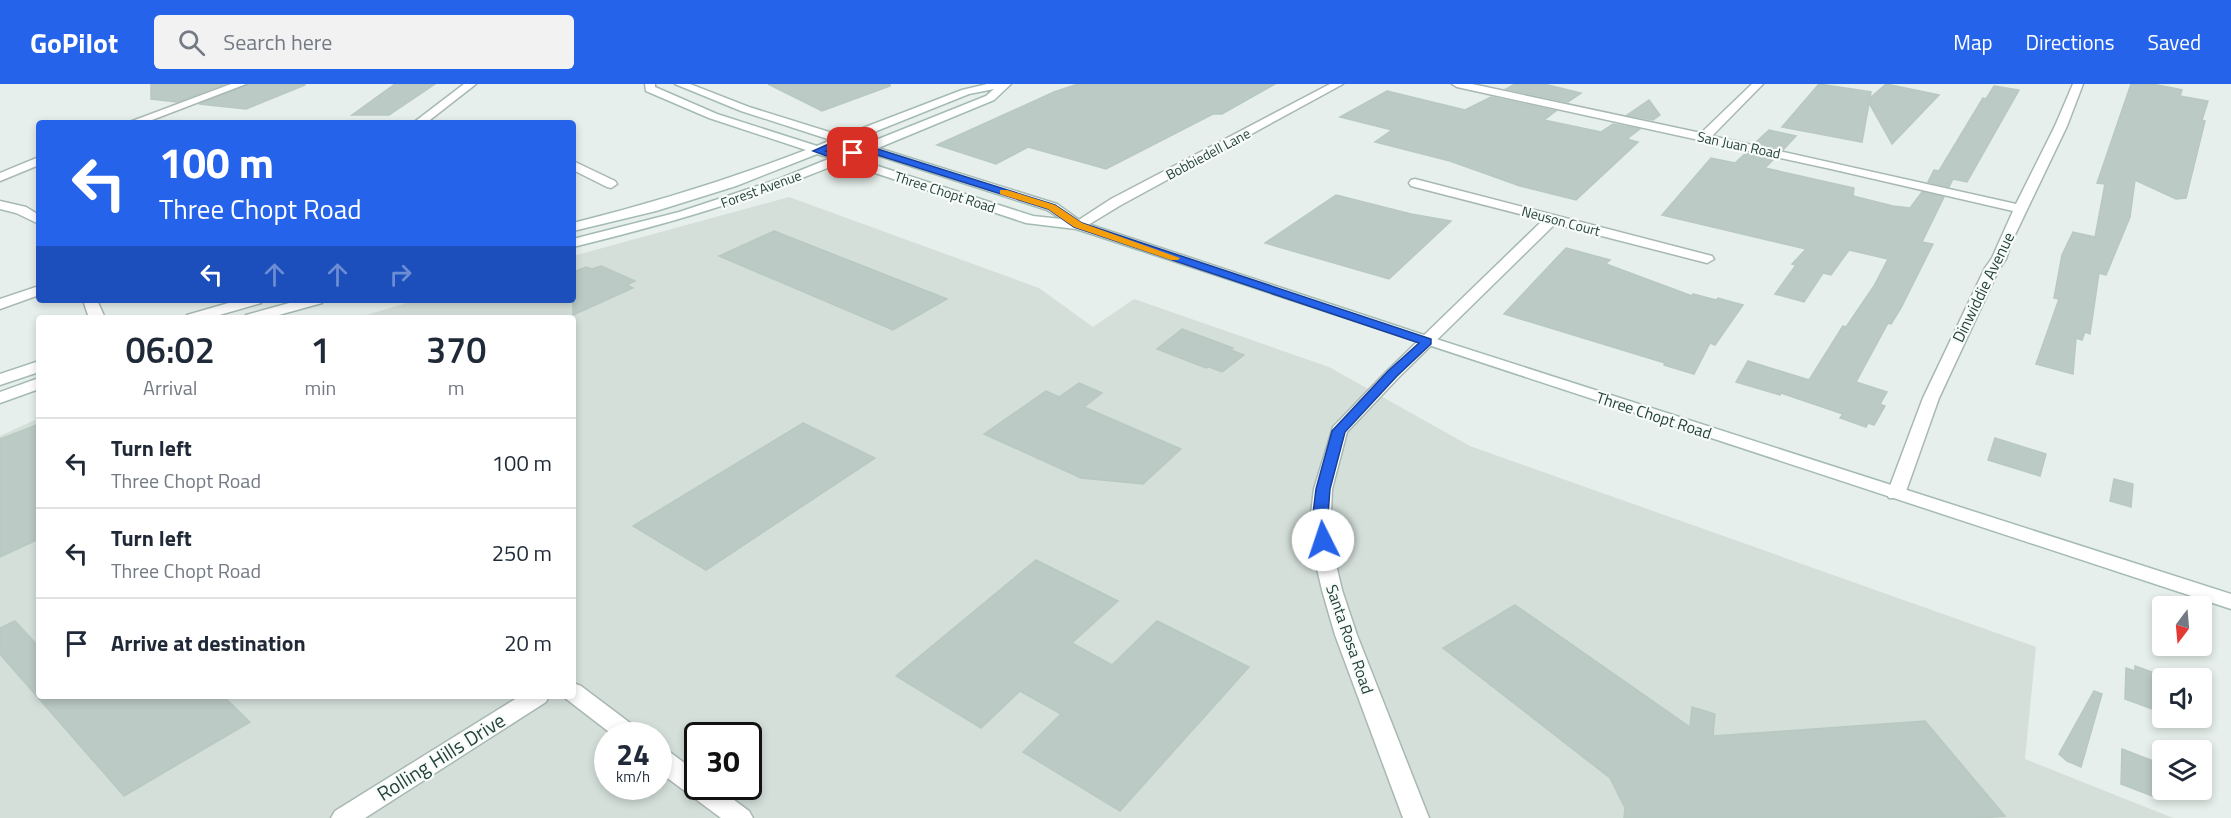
<!DOCTYPE html>
<style>
:root{--surface:#fff;--page:#f2f2f3;--text:#1f2937;--muted:#747a83;--line:#e0e1e3;--accent:#2563eb}
body{margin:0;font-family:"Titillium Web",sans-serif;background:var(--page);color:var(--text);height:100vh;display:flex;flex-direction:column;font-size:22px;white-space:nowrap}
*{box-sizing:border-box;margin:0}
p{font-size:20px;color:var(--muted)}
.icon{flex:none;width:33px;height:33px;fill:none;stroke:currentColor;stroke-width:2;stroke-linecap:round;stroke-linejoin:round}
.map{position:relative;flex:1;overflow:hidden}
.details{position:absolute;left:36px;top:231px;width:540px;height:384px;display:flex;flex-direction:column;background:var(--surface);border-radius:6px;box-shadow:0 3px 9px #0003}
.details>*{flex:none}
.guide{position:absolute;left:36px;top:36px;width:540px;height:183px;border-radius:6px;box-shadow:0 3px 9px #0003;background:#2563eb;color:#fff;overflow:hidden}
.needle{width:39px;rotate:196deg}
.tools{position:absolute;left:2152px;top:512px;display:grid;gap:12px}
.tools a{display:grid;place-items:center;width:60px;height:60px;border-radius:6px;background:var(--surface);box-shadow:0 3px 9px #0003;font-size:30px}
.speed{position:absolute;left:594px;top:638px;display:flex;gap:12px;font-size:30px;font-weight:700;text-align:center}
.speed>*{display:grid;place-content:center;width:78px;height:78px;border-radius:50%;background:var(--surface);box-shadow:0 3px 9px #0003;line-height:1}
.speed small{font-size:15px;font-weight:400}
.speed .limit{border:3px solid #111;border-radius:9px;background:#fff;color:#111}
.pin{position:absolute;display:grid;place-items:center;width:51px;height:51px;color:#fff;margin:-26px;border-radius:12px;box-shadow:0 3px 9px #0006}
.me{position:absolute;width:66px;margin:-33px;rotate:356deg;stroke-linejoin:round;filter:drop-shadow(0 0 4px #0008)}
.turn{display:flex;align-items:center;gap:21px;height:126px;padding:0 24px;font-size:27px}
.turn .icon{width:78px;height:78px;stroke-width:2.5}
.turn b{display:block;font-size:42px;line-height:51px}
.lanes{display:flex;align-items:center;height:57px;padding:0 24px;background:#0003;justify-content:center;gap:30px;direction:ltr}
.lanes .off{opacity:.35}
.eta{display:flex;justify-content:space-evenly;align-items:center;height:102px;text-align:center}
.eta b{font-size:36px;font-weight:600;line-height:42px}
ul{padding:0;list-style:none}
li{display:flex;align-items:center;gap:18px;height:90px;padding:0 24px;border-top:2px solid var(--line)}
li div{flex:1}
li b{display:block;font-size:22px}
li em{font-style:normal}
header{display:flex;align-items:center;gap:36px;box-sizing:border-box;height:84px;padding:0 30px;background:var(--accent);color:#fff}
header strong{font-size:28px}
nav{display:flex;gap:33px;margin-inline-start:auto;font-size:21px}
.search{width:420px;height:54px;background:var(--page);display:flex;align-items:center;gap:15px;box-sizing:border-box;padding:0 21px;border-radius:6px;color:var(--muted);font-size:22px}
.map>svg:first-child{display:block}
.built{fill:#d4dfda;fill-rule:evenodd}
.building{fill:#bbcac4;stroke:#b8c9c2;stroke-width:1.5}
.lines{fill:none;stroke-linecap:round;stroke-linejoin:round}
.minor-casing{stroke:#a8b8b2;stroke-width:3}
.secondary-casing{stroke:#a4bbb3;stroke-width:3}
.minor{fill:#fff;fill-rule:evenodd}
.secondary{fill:#fff;fill-rule:evenodd}
.route{fill:#2563eb;stroke:#184099;stroke-width:1.5}
.slow{fill:#f59e0b}
.labels{text-anchor:middle;stroke-width:4.5;stroke-linejoin:round;paint-order:stroke}
.far-street-label{font-size:14px;fill:#24423a;stroke:#f7fbf9}
.street-label{font-size:16px;fill:#24423a;stroke:#f7fbf9}
.near-street-label{font-size:20px;fill:#24423a;stroke:#f7fbf9}
</style>
<header>
<strong>GoPilot</strong>
<div class="search"><svg class="icon" aria-label="search" viewBox="0 0 24 24"><circle cx="10" cy="10" r="6"/><path d="M15 15l6 6"/></svg>Search here</div>
<nav><a>Map</a><a>Directions</a><a>Saved</a></nav>
</header>
<div class="map">
<svg width="2231" height="734" viewBox="0 0 2231 734">
<rect width="100%" height="100%" fill="#e6efeb"/>
<!-- built -->
<path class="built" d="M 789,113 L 1039,204 L 1093,243 L 1134,215 L 1329,283 L 1470,362 L 2036,563 L 2025,675 L 2173,734 L 0,734 L 0,352 L 39,334 L 39,612 L 573,612 L 573,234 L 356,234 L 417,216 L 573,216 L 573,172 ZM 608,651 L 658,651 L 658,702 L 608,702 ZM 698,651 L 748,651 L 748,702 L 698,702 Z"/>
<!-- building -->
<g class="building">
<path d="M 151,0 L 225,0 L 177,18 L 151,15 Z"/>
<path d="M 248,0 L 305,0 L 305,1 L 246,25 L 199,20 Z"/>
<path d="M 395,0 L 435,0 L 389,31 L 352,31 Z"/>
<path d="M 768,0 L 890,0 L 890,2 L 822,27 Z"/>
<path d="M 1078,0 L 1275,0 L 1222,30 L 1213,30 L 1106,85 L 1028,63 L 996,80 L 937,61 L 1054,8 Z"/>
<path d="M 1515,0 L 1544,0 L 1581,9 L 1568,18 L 1506,5 Z"/>
<path d="M 1819,0 L 1871,8 L 1870,14 L 1886,0 L 1939,11 L 1892,60 L 1869,19 L 1862,58 L 1782,43 Z"/>
<path d="M 2131,0 L 2152,0 L 2178,5 L 2182,6 L 2180,12 L 2208,17 L 2202,36 L 2205,37 L 2186,114 L 2176,115 L 2135,96 L 2130,133 L 2106,191 L 2099,189 L 2090,250 L 2085,248 L 2082,256 L 2076,254 L 2073,290 L 2036,280 L 2059,215 L 2054,214 L 2062,171 L 2073,148 L 2095,153 L 2105,100 L 2097,99 Z"/>
<path d="M 1994,2 L 2019,6 L 1967,98 L 1953,95 L 1949,103 L 1928,98 L 1934,86 L 1939,87 L 1983,14 L 1986,15 Z"/>
<path d="M 1387,7 L 1465,26 L 1491,13 L 1556,27 L 1544,36 L 1601,48 L 1613,40 L 1640,45 L 1627,55 L 1638,58 L 1576,116 L 1520,102 L 1450,77 L 1375,58 L 1392,46 L 1340,33 Z"/>
<path d="M 1649,16 L 1660,31 L 1653,36 L 1627,31 Z"/>
<path d="M 1769,46 L 1796,52 L 1783,66 L 1755,59 Z"/>
<path d="M 1746,69 L 1774,75 L 1765,84 L 1854,104 L 1853,112 L 1893,122 L 1910,124 L 1922,108 L 1944,113 L 1922,158 L 1933,160 L 1901,224 L 1891,240 L 1888,239 L 1856,298 L 1887,308 L 1880,320 L 1885,322 L 1874,341 L 1868,339 L 1866,343 L 1840,334 L 1843,330 L 1781,309 L 1780,311 L 1736,298 L 1748,277 L 1809,296 L 1843,242 L 1846,243 L 1874,202 L 1888,175 L 1849,166 L 1831,191 L 1823,189 L 1804,218 L 1775,210 L 1796,181 L 1792,180 L 1806,165 L 1662,131 L 1711,74 L 1735,79 Z"/>
<path d="M 1336,111 L 1411,130 L 1451,137 L 1389,195 L 1265,159 Z"/>
<path d="M 774,147 L 947,215 L 893,246 L 719,172 Z"/>
<path d="M 1566,164 L 1610,176 L 1606,180 L 1692,212 L 1693,210 L 1716,216 L 1718,214 L 1743,221 L 1715,261 L 1710,259 L 1694,290 L 1664,281 L 1665,279 L 1504,230 Z"/>
<path d="M 601,182 L 635,197 L 627,201 L 633,204 L 573,231 L 573,188 L 586,183 L 592,185 Z"/>
<path d="M 1182,245 L 1233,264 L 1231,266 L 1244,271 L 1222,288 L 1209,283 L 1206,284 L 1157,265 Z"/>
<path d="M 1079,299 L 1102,309 L 1084,323 L 1181,365 L 1143,400 L 1081,394 L 984,350 L 1046,307 L 1059,313 Z"/>
<path d="M 803,339 L 875,374 L 706,486 L 633,442 Z"/>
<path d="M 39,340 L 39,455 L 0,473 L 0,355 Z"/>
<path d="M 1995,354 L 2046,370 L 2040,392 L 1988,376 Z"/>
<path d="M 2114,395 L 2133,400 L 2131,423 L 2110,417 Z"/>
<path d="M 1036,476 L 1118,517 L 1072,559 L 1112,581 L 1157,537 L 1249,583 L 1120,727 L 1023,668 L 1061,630 L 1020,607 L 981,644 L 896,592 Z"/>
<path d="M 1515,521 L 1690,643 L 1692,623 L 1715,630 L 1713,652 L 1925,637 L 2005,732 L 1981,734 L 1624,734 L 1625,724 L 1610,694 L 1443,564 Z"/>
<path d="M 15,537 L 39,563 L 39,612 L 223,612 L 250,638 L 124,712 L 0,570 L 0,544 Z"/>
<path d="M 2135,582 L 2163,592 L 2163,629 L 2125,615 L 2126,584 L 2135,587 Z"/>
<path d="M 2094,607 L 2102,610 L 2081,683 L 2067,677 L 2059,670 Z"/>
<path d="M 2122,665 L 2161,680 L 2160,715 L 2121,700 Z"/>
</g>
<g class="lines">
<defs>
<g id="minor">
<path d="M 231,0 L 246,0 L 144,39 L 127,39 Z"/>
<path d="M 464,0 L 476,0 L 426,39 L 413,39 Z"/>
<path d="M 1330,0 L 1343,0 L 1121,121 L 1083,144 L 1073,144 L 1071,141 L 1111,115 Z"/>
<path d="M 1452,0 L 1472,0 L 1701,49 L 1752,0 L 1763,0 L 1712,52 L 2016,120 L 2055,42 L 2073,0 L 2083,0 L 2067,42 L 2012,157 L 2006,175 L 1999,185 L 1939,314 L 1905,410 L 1903,414 L 1889,414 L 1887,410 L 1923,314 L 1985,184 L 1992,174 L 2013,127 L 1831,85 L 1457,3 Z"/>
<path d="M 39,73 L 39,81 L 0,97 L 0,89 Z"/>
<path d="M 573,77 L 615,97 L 617,100 L 611,104 L 607,103 L 573,86 Z"/>
<path d="M 1415,95 L 1712,172 L 1714,175 L 1707,179 L 1555,140 L 1399,293 L 1347,348 L 1332,405 L 1331,430 L 1335,476 L 1342,506 L 1357,551 L 1429,734 L 1403,734 L 1335,551 L 1322,506 L 1315,476 L 1311,430 L 1314,405 L 1333,343 L 1387,287 L 1543,136 L 1411,102 L 1409,99 L 1411,96 Z"/>
<path d="M 0,117 L 26,123 L 39,131 L 39,140 L 16,129 L 0,125 Z"/>
<path d="M 39,202 L 39,211 L 0,225 L 0,215 Z"/>
<path d="M 83,216 L 97,216 L 105,234 L 89,234 Z"/>
<path d="M 573,599 L 581,602 L 638,645 L 642,651 L 613,651 L 565,614 L 564,612 L 573,612 Z"/>
<path d="M 520,612 L 549,612 L 546,618 L 365,734 L 331,734 L 335,727 Z"/>
<path d="M 658,664 L 667,666 L 698,689 L 698,702 L 715,702 L 749,727 L 753,734 L 721,734 L 658,687 Z"/>
</g>
<g id="secondary">
<path d="M 645,0 L 655,0 L 655,3 L 717,30 L 817,62 L 831,56 L 741,27 L 675,0 L 690,0 L 749,23 L 842,52 L 962,6 L 987,0 L 1011,0 L 994,16 L 878,64 L 1057,120 L 1082,138 L 1433,254 L 2231,510 L 2231,525 L 1076,145 L 1026,139 L 842,78 C 753,115 667,140 573,163 L 573,155 L 679,128 L 779,95 L 831,74 L 817,70 L 736,102 L 656,127 L 573,147 L 573,139 C 653,119 728,96 806,66 L 709,34 L 646,7 ZM 994,5 L 986,12 L 866,60 L 854,56 L 969,10 ZM 843,60 L 856,64 L 841,70 L 828,66 ZM 867,68 L 1047,126 L 1061,135 L 1033,132 L 853,74 Z"/>
<path d="M 239,216 L 263,216 L 261,219 L 209,234 L 184,234 L 187,231 Z"/>
<path d="M 300,216 L 324,216 L 322,219 L 268,234 L 243,234 L 246,231 Z"/>
<path d="M 39,277 L 39,288 L 0,301 L 0,290 Z"/>
<path d="M 39,294 L 39,305 L 0,319 L 0,308 Z"/>
</g>
</defs>
<!-- minor casing -->
<use href="#minor" class="minor-casing"/>
<!-- secondary casing -->
<use href="#secondary" class="secondary-casing"/>
<!-- minor -->
<use href="#minor" class="minor"/>
<!-- secondary -->
<use href="#secondary" class="secondary"/>
</g>
<!-- route -->
<path class="route" d="M 840,55 L 846,55 L 1055,121 L 1082,139 L 1431,255 L 1431,260 L 1397,292 L 1345,348 L 1330,405 L 1328,430 L 1331,456 L 1328,459 L 1318,459 L 1316,456 L 1313,430 L 1316,405 L 1332,347 L 1388,287 L 1419,259 L 1074,143 L 1048,125 L 843,60 L 826,67 L 840,71 L 853,67 L 857,69 L 856,71 L 840,77 L 813,67 Z"/>
<!-- slow -->
<path class="slow" d="M 1000,106 L 1007,106 L 1055,121 L 1082,139 L 1180,174 L 1178,176 L 1171,176 L 1074,143 L 1048,125 L 1000,110 Z"/>
<g class="labels">
<!-- far-street labels -->
<g class="far-street-label">
<text transform="translate(1739 61) rotate(12)" y="5">San Juan Road</text>
<text transform="translate(1208 70) rotate(-28)" y="5">Bobbiedell Lane</text>
<text transform="translate(761 105) rotate(-20)" y="5">Forest Avenue</text>
<text transform="translate(945 108) rotate(18)" y="5">Three Chopt Road</text>
<text transform="translate(1561 137) rotate(15)" y="5">Neuson Court</text>
</g>
<!-- street labels -->
<g class="street-label">
<text transform="translate(1983 203) rotate(-64)" y="6">Dinwiddie Avenue</text>
<text transform="translate(1654 331) rotate(18)" y="6">Three Chopt Road</text>
<text transform="translate(1350 555) rotate(71)" y="6">Santa Rosa Road</text>
</g>
<!-- near-street labels -->
<g class="near-street-label">
<text transform="translate(441 673) rotate(-32)" y="7">Rolling Hills Drive</text>
</g>
</g>
</svg>
<div class="tools">
<a><svg class="needle" viewBox="-14 -14 28 28"><path d="M0-13l5 13h-10z" fill="#e53935"/><path d="M0 13l5-13h-10z" fill="#747a83"/></svg></a>
<a><svg class="icon" aria-label="sound" viewBox="0 0 24 24"><path d="M4 9h4l5-4v14l-5-4H4zM17 9q2 3 0 6"/></svg></a>
<a><svg class="icon" aria-label="layers" viewBox="0 0 24 24"><path d="M12 4l9 5-9 5-9-5zM3 14l9 5 9-5"/></svg></a>
</div>
<div class="speed"><div>24<small>km/h</small></div><div class="limit">30</div></div>
<div class="pin" style="left:853px;top:69px;background:#d93025"><svg class="icon" aria-label="arrive" viewBox="0 0 24 24"><path d="M6 21V4h12l-3 4 3 4H6"/></svg></div>
<svg class="me" style="left:1323px;top:456px" viewBox="-20 -20 40 40"><circle r="19" fill="#fff"/><path d="M0-13L10 11 0 6-10 11z" fill="#2563eb"/></svg>
<div class="guide">
<div class="turn"><svg class="icon" aria-label="left" viewBox="0 0 24 24"><path d="M17 20v-9H6M10 6l-5 5 5 5"/></svg><div><b>100 m</b>Three Chopt Road</div></div>
<div class="lanes"><svg class="icon" aria-label="left" viewBox="0 0 24 24"><path d="M17 20v-9H6M10 6l-5 5 5 5"/></svg><svg class="icon off" aria-label="ahead" viewBox="0 0 24 24"><path d="M12 20V5M6 11l6-6 6 6"/></svg><svg class="icon off" aria-label="ahead" viewBox="0 0 24 24"><path d="M12 20V5M6 11l6-6 6 6"/></svg><svg class="icon off" aria-label="right" viewBox="0 0 24 24"><path d="M7 20v-9h11M14 6l5 5-5 5"/></svg></div>
</div>
<section class="details">
<div class="eta">
<div><b>06:02</b><p>Arrival</p></div>
<div><b>1</b><p>min</p></div>
<div><b>370</b><p>m</p></div>
</div>
<ul>
<li><svg class="icon" aria-label="left" viewBox="0 0 24 24"><path d="M17 20v-9H6M10 6l-5 5 5 5"/></svg><div><b>Turn left</b><p>Three Chopt Road</p></div><em>100 m</em></li>
<li><svg class="icon" aria-label="left" viewBox="0 0 24 24"><path d="M17 20v-9H6M10 6l-5 5 5 5"/></svg><div><b>Turn left</b><p>Three Chopt Road</p></div><em>250 m</em></li>
<li><svg class="icon" aria-label="arrive" viewBox="0 0 24 24"><path d="M6 21V4h12l-3 4 3 4H6"/></svg><div><b>Arrive at destination</b></div><em>20 m</em></li>
</ul>
</section>
</div>
